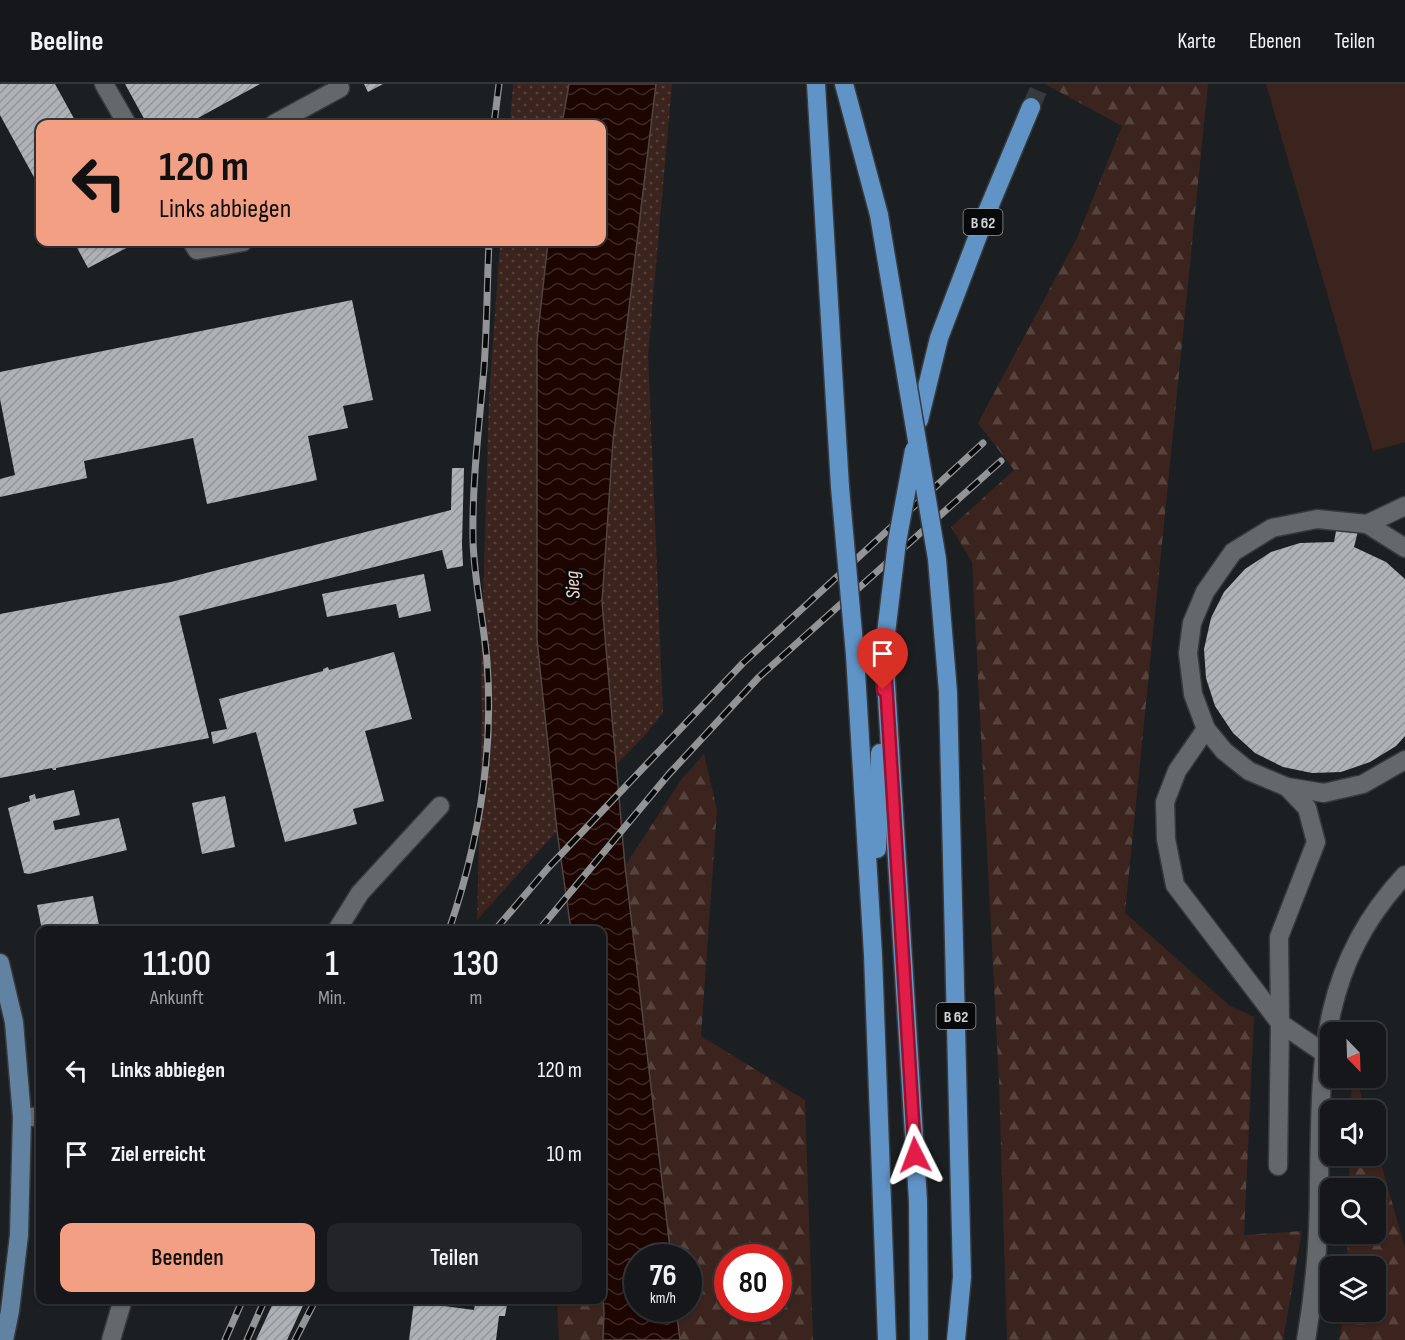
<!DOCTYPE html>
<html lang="de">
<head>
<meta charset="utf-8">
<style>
	:root { --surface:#15171a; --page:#222427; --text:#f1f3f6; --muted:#9d9fa2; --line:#343639; --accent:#f39f84 }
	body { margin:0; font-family:"Sofia Sans Condensed",sans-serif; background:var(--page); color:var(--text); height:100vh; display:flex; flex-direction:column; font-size:22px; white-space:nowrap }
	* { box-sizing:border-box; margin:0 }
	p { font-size:20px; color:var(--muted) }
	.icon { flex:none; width:33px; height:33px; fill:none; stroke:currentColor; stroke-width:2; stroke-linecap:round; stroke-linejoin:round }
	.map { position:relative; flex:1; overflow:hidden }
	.details { position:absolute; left:36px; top:842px; width:570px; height:378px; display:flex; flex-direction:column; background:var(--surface); border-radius:12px; box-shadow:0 2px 4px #0004,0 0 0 2px var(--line) }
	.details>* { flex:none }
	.guide { position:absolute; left:36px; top:36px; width:570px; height:126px; border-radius:12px; box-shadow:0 2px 4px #0004,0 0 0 2px var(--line); background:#f39f84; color:#111; overflow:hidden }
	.needle { width:39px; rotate:157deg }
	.tools { position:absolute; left:1320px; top:938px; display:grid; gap:12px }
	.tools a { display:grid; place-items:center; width:66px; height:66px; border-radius:12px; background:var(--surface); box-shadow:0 2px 4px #0004,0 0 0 2px var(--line); font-size:30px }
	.speed { position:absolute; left:624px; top:1160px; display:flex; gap:12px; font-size:30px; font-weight:700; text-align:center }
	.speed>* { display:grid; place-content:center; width:78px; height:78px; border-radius:50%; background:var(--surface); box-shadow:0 2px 4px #0004,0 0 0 2px var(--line); line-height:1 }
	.speed small { font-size:15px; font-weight:400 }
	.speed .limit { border:9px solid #d22; background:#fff; color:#111 }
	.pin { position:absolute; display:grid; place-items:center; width:51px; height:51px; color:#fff; margin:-62px -26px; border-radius:50% 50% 50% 0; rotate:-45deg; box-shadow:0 0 6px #0007 }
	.pin .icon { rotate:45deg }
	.me { position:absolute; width:66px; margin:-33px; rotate:357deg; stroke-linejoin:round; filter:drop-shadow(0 0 4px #0008) }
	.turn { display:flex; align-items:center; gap:21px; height:126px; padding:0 24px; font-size:27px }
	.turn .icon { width:78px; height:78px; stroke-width:2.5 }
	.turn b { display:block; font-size:42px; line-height:51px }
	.eta { display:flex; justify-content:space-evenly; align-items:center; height:102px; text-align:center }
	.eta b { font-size:36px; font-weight:600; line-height:42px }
	.primary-button { display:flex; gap:12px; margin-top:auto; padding:12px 24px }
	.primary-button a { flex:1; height:69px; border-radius:12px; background:var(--accent); color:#111; font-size:24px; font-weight:600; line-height:69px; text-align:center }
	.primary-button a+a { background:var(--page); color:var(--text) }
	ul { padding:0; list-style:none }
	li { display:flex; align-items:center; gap:18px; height:84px; padding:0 24px }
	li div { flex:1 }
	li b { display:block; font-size:22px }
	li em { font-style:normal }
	header { display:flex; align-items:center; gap:36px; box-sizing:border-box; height:84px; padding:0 30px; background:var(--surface); border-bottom:2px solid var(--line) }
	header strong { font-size:28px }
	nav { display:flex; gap:33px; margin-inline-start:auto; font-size:21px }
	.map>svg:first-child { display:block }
	.green { fill:url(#green-dots) }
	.forest { fill:url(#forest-firs); fill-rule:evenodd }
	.pitch { fill:#3b241d }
	.water { fill:url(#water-waves); stroke:#534441; stroke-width:1.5 }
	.building { fill:url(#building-hatch) }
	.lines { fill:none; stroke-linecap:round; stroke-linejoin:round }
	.highway-tunnel { stroke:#373a3d; stroke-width:18; stroke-dasharray:18 9; stroke-linecap:butt }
	.minor-casing { stroke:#37393b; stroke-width:21 }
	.major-casing { stroke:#37393b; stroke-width:21 }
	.highway-casing { stroke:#37393b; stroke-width:21 }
	.minor { stroke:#64686b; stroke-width:18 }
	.major { stroke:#6282a2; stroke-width:18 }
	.highway { stroke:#6093c6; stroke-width:18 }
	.rail-casing { stroke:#929496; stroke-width:7 }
	.rail { stroke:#08090a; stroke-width:4.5; stroke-dasharray:14; stroke-linecap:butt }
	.highway-bridge-casing { stroke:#37393b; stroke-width:21; stroke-linecap:butt }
	.highway-bridge { stroke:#6093c6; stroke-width:18 }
	.route-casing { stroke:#92132f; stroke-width:15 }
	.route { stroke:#e11d48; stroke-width:10 }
	.labels { text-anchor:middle; stroke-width:6; stroke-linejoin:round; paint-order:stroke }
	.shield { fill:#08090a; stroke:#959698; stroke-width:1.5 }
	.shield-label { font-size:16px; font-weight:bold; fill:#d1d3d5 }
	.water-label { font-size:20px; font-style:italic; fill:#f9d4c8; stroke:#08090a }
</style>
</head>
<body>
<header>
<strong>Beeline</strong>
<nav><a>Karte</a><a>Ebenen</a><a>Teilen</a></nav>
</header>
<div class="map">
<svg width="1405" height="1256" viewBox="0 0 1405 1256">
	<defs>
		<pattern id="green-dots" width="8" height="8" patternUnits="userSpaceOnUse" patternTransform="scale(1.5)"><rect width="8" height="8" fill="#3b241d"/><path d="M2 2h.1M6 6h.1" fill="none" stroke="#56433d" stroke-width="1.8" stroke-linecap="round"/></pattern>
		<pattern id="forest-firs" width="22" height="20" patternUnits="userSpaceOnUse" patternTransform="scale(1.5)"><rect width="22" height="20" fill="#3b241d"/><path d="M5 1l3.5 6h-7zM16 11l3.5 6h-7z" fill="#56433d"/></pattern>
		<pattern id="water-waves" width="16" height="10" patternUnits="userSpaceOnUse" patternTransform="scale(1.5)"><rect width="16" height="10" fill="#1d0601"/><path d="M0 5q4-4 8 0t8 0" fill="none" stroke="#3d2925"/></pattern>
		<pattern id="building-hatch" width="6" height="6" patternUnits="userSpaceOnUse" patternTransform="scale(1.5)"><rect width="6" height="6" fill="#aeb2b6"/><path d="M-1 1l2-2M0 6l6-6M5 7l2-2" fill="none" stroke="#929598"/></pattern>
	</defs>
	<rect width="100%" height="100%" fill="#1c1f22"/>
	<g class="green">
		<path d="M513,0H569L562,40H510Z"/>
		<path d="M656,0H672L648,271L663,629L646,650L616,681L602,518L613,357Z"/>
		<path d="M500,158H548L537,257V556L557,747L477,836L482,628L481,587L489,316Z"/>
	</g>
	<g class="forest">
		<path d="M1045,0H1208L1125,829L1230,922L1254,933L1244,1151L1302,1147L1283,1256H1007L999,997L972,478L951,443L1014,386L978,339L1077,154L1122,42Z"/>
		<path d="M704,670L717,726L701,952L805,1016L813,1256H680L676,1224H688V1173H671L625,782L681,696ZM728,1173H778V1224H728Z"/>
		<path d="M1352,993H1356L1365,1026H1351Z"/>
		<path d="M1376,1062L1405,1164V1256H1339L1345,1227H1376V1182H1347L1348,1149H1376V1104H1349L1350,1071H1376Z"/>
		<path d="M602,1198L604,1229L603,1256H559L557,1215H602Z"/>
	</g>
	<path class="pitch" d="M1266,0H1405V358L1373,367Z"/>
	<path class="water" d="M569,0H656L613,357L602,518L625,782L671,1173H638V1224H676L680,1256H603L604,1229L602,1198V846H571L557,747L537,556V257L548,158H602V40H562Z"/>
	<g class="building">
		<path d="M0,0H55L77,40H40V92L35,95L0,31Z"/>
		<path d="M125,0H260L187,40H147Z"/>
		<path d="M364,0H383L368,8Z"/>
		<path d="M320,35L323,40H310Z"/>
		<path d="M74,158H138L88,184Z"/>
		<path d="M352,216L373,316L343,322L348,344L308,352L317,396L207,420L193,354L84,377L87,394L0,413V395L15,391L0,315V288Z"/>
		<path d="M452,384H464L462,460L463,482L447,485L442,466L179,532L209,654L56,684V686H53L52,684L0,694V530L171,498L451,426Z"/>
		<path d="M1337,442L1358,447L1354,463L1386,478L1405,495V652L1396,662L1370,678L1341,688L1312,689L1283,683L1255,669L1233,649L1215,622L1206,594L1204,565L1211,534L1224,508L1245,485L1271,468L1300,459L1334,458Z"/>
		<path d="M424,490L431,527L399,534L396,520L327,533L322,510Z"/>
		<path d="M394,568L412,635L365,647L384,717L353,725L357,740L285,758L256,648L213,660L211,648L227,645L219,615L323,587V585L328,583L329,586Z"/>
		<path d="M74,706L80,731L53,737L55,746L119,734L127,766L29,790L24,789L8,724L30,717L29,712L35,710L36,715Z"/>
		<path d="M225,712L235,763L202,770L192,719Z"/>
		<path d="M93,812L100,846H42L37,821Z"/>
		<path d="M275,1215H306L287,1256H256Z"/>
		<path d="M476,1215H508L505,1232H499L496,1256H409L414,1218L474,1226Z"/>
	</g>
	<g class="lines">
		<path class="highway-tunnel" d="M1031,23L1041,0"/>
		<g class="minor-casing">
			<g id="minor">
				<path d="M104,0L127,40"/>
				<path d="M274,40L340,4L337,0"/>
				<path d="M192,158L197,166L243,158"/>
				<path d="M1367,440L1405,422"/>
				<path d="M1405,464L1367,440L1317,435L1272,444L1233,468L1205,508L1192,539L1188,569L1193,610L1206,645L1224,667L1249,687L1287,703L1324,709L1363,700L1405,676"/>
				<path d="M1206,645L1177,687L1165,718L1166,755L1175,801L1280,939L1324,969"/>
				<path d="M337,846L360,809L440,722"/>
				<path d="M22,1033H40"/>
				<path d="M1278,1082L1280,939L1279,853L1316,758L1307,724L1287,703"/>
				<path d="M111,1256L123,1215"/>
				<path d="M1306,1256C1315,1205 1319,1154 1319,1102C1321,982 1317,885 1405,791"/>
			</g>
		</g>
		<g class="major-casing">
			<path id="major" d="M0,879L14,938L22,1033L19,1151L10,1227L4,1256"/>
		</g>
		<g class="highway-casing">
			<g id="highway">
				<path d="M816,0L840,403"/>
				<path d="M844,0L879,131"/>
				<path d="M919,336L939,254L987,128L1031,23"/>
				<path d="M884,566L918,1117L919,1256"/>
				<path d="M855,571L873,871L887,1256"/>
				<path d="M948,608L962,1193L956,1256"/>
				<path d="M877,765L880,669"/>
			</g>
		</g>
		<use href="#minor" class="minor"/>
		<use href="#major" class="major"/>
		<use href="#highway" class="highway"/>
		<g class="rail-casing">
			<g id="rail">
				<path d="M494,40L499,0"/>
				<path d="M449,846C478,761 494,668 487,578C484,538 474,497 473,456C472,399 479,342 484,284C487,242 487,200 489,158"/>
				<path d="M495,846L548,784L743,579L983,359"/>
				<path d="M539,846L669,690L759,593L1001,377"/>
				<path d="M225,1256L243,1215"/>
				<path d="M247,1256L265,1215"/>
				<path d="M295,1256L316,1215"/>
			</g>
		</g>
		<use href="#rail" class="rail"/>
		<g class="highway-bridge-casing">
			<g id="highway-bridge">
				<path d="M879,131L937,475L948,608"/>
				<path d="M840,403L855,571"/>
				<path d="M884,566L897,458L914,366"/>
			</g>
		</g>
		<use href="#highway-bridge" class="highway-bridge"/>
	</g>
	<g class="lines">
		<g class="route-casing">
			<path id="route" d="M883,606L884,566L915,1071"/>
		</g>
		<use href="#route" class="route"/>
	</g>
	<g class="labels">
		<g class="shield">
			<rect x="963.5" y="125" width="39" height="26" rx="4.5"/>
			<rect x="936.5" y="919" width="39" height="26" rx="4.5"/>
		</g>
		<g class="shield-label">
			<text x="983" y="144">B 62</text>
			<text x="956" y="938">B 62</text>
		</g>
		<g class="water-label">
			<text transform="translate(572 501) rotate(-93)" y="7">Sieg</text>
		</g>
	</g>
</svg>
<div class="tools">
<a><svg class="needle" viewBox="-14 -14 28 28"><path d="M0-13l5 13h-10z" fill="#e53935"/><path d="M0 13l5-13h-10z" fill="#9d9fa2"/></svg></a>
<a><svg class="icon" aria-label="sound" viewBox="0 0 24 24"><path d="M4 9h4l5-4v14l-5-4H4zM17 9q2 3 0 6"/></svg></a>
<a><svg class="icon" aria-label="search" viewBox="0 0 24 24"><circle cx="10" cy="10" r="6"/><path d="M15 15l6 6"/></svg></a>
<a><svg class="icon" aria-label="layers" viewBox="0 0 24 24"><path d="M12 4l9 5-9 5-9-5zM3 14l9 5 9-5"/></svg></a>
</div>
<div class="speed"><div>76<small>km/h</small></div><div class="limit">80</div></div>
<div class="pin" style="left:883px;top:606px;background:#d93025"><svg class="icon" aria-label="arrive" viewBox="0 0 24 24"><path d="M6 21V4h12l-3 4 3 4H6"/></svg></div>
<svg class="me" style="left:915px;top:1071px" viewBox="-20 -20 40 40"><path d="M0-17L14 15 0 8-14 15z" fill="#e11d48" stroke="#fff" stroke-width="4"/></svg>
<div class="guide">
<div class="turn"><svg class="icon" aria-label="left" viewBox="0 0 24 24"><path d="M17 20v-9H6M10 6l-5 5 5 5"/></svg><div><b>120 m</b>Links abbiegen</div></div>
</div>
<section class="details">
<div class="eta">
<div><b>11:00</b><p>Ankunft</p></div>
<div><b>1</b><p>Min.</p></div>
<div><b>130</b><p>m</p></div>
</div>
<ul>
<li><svg class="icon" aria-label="left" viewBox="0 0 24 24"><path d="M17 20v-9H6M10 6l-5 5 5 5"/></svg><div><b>Links abbiegen</b></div><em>120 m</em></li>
<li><svg class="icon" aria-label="arrive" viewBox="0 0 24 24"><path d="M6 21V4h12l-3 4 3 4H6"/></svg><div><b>Ziel erreicht</b></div><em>10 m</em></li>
</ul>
<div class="primary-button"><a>Beenden</a><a>Teilen</a></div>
</section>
</div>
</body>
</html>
